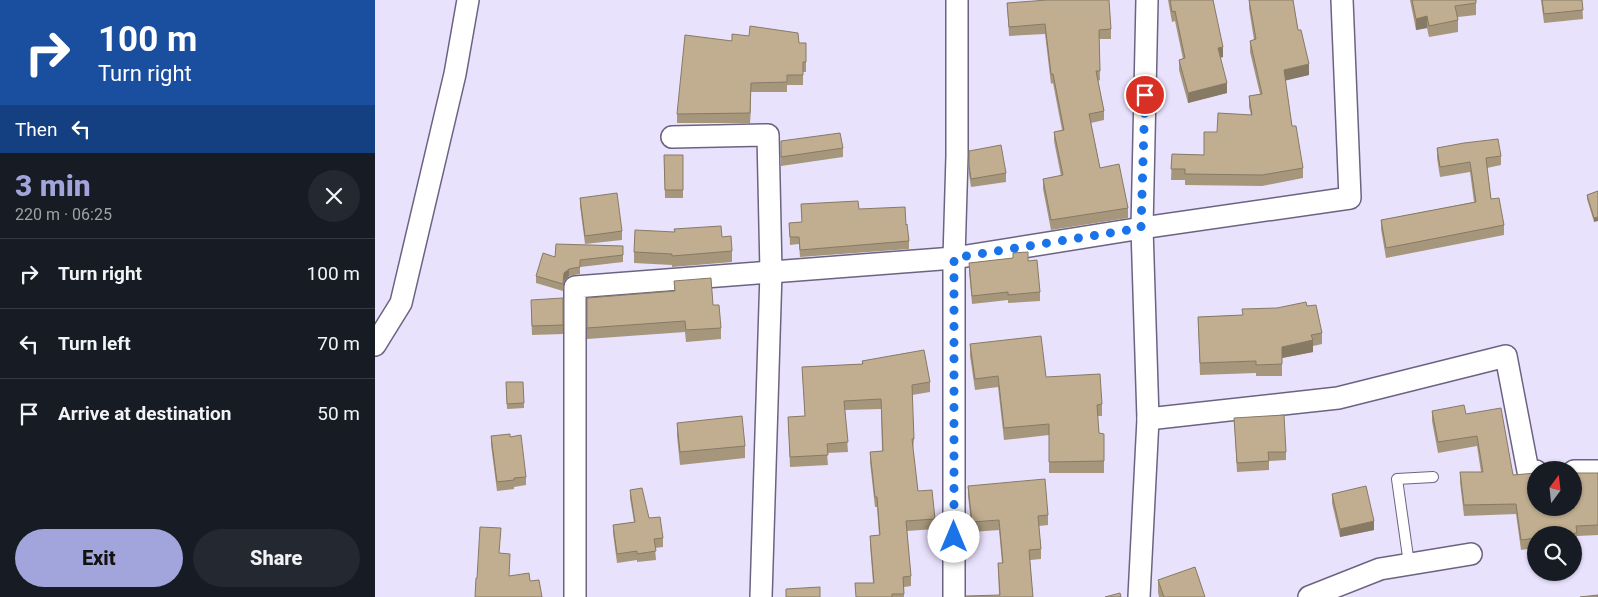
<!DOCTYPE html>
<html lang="en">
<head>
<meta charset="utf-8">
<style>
	:root { --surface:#171b24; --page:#242831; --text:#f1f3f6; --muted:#9ea1a6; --line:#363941; --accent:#a2a5db }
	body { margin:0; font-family:Roboto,sans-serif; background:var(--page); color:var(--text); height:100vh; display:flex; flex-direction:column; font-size:19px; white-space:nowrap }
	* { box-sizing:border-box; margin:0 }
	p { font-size:16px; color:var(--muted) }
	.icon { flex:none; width:28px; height:28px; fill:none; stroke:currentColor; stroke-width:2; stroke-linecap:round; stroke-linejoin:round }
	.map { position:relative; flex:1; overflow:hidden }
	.drawer { display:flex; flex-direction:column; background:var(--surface); width:375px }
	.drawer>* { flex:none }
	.guide { background:#1a4fa0; color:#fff; overflow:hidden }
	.needle { width:32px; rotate:15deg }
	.controls { position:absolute; left:1152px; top:461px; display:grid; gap:10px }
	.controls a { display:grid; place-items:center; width:55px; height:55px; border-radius:50%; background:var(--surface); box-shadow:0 1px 4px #0004; font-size:25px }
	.pin { position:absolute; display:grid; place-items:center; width:42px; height:42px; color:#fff; margin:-21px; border:2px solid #fff; border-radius:50%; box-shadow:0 1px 5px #0007 }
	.me { position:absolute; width:55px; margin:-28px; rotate:0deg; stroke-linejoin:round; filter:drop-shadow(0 0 4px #0008) }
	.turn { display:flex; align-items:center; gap:18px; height:105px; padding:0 15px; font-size:22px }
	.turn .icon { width:65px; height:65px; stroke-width:2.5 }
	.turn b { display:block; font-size:35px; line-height:42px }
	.then { display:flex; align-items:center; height:48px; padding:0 15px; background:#0003; gap:10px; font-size:19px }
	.round { display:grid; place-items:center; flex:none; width:52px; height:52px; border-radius:26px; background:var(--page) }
	.headline { display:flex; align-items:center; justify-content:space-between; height:85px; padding:0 15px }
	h1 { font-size:30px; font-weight:800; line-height:38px; color:var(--accent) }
	.button { display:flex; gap:10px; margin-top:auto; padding:10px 15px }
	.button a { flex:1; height:58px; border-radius:30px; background:var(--accent); color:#111; font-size:20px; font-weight:800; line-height:58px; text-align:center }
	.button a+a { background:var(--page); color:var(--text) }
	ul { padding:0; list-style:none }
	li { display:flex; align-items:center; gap:15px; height:70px; padding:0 15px; border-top:1px solid var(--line) }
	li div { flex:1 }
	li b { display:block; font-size:19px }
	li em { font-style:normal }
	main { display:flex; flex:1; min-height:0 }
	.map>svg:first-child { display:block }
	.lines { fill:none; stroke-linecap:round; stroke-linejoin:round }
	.service-casing { stroke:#6c6381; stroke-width:12 }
	.minor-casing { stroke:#6c6381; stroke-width:24 }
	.service { stroke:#fff; stroke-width:10 }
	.minor { stroke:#fff; stroke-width:21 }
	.wall { fill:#a6967c }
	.shaded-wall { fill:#877a65 }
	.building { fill:#c1ae90; stroke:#877a65 }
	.route { stroke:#1a73e8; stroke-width:9; stroke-dasharray:0 16.2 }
</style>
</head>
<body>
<main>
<section class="drawer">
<div class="guide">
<div class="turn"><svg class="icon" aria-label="right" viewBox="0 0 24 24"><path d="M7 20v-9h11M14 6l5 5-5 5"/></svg><div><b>100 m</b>Turn right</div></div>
<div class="then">Then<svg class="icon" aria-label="left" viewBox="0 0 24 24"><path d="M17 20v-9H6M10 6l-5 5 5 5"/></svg></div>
</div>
<div class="headline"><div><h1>3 min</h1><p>220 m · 06:25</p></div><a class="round"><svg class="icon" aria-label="close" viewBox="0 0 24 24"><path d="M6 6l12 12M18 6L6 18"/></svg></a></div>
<ul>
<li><svg class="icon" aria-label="right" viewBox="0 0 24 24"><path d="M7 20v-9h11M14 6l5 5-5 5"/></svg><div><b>Turn right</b></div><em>100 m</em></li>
<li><svg class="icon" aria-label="left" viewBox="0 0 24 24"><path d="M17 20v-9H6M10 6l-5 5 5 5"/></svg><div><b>Turn left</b></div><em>70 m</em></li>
<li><svg class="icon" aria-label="arrive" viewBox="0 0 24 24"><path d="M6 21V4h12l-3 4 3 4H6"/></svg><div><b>Arrive at destination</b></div><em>50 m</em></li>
</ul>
<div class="button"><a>Exit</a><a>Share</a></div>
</section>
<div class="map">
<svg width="1223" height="597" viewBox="0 0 1223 597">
	<rect width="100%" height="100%" fill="#e9e2fd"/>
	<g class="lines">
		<g class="service-casing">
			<path id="service" d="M1034,564L1022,479L1058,477"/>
		</g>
		<g class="minor-casing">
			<g id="minor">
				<path d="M297,137L393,135L396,272L386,597"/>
				<path d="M0,345L26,303L80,74L93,0"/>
				<path d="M773,419L963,398L1131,356L1153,471H1161"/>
				<path d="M1199,471H1223"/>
				<path d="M200,597V287L579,258L767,228L975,198L967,0"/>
				<path d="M579,597V258L582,156V0"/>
				<path d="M764,597L773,419L767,228L772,0"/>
				<path d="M934,597L1005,569L1096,554"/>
			</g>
		</g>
		<use href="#service" class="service"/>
		<use href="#minor" class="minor"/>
	</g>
	<g class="wall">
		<path d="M793,0H838L848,57L845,58L852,93L813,103L804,70V60L808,59L800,21L797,22Z"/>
		<path d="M874,0H918L923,30L934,75L910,80L917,126L928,168V178L887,186L810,185V180H796L797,154L829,155L842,132L876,115L874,107V96L885,94L875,52V41L879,40L874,8Z"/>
		<path d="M1035,0H1101V15L1083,17V32L1054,37L1052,28L1041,30Z"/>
		<path d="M1166,0H1207L1208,19L1169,23Z"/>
		<path d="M632,3L736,29V39H724L725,80L723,81L729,111V120L716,123L725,168L753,208V218L676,230L668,189V179L686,176L679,141V132L687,130L678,83L676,84L670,34L634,36Z"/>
		<path d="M424,43H431V72H428V85H412V92H376L375,123H302V114Z"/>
		<path d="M406,141L468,148V157L406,166Z"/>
		<path d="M1062,148L1126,156V165L1112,168L1116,199L1129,225V235L1011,258L1006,229V220L1099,202L1095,172L1065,177L1062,158Z"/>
		<path d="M594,151L631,173V182L596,187L594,174Z"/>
		<path d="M289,155H308V198H290Z"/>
		<path d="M1223,191L1219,222L1212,199V195Z"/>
		<path d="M205,198L247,231V240L210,244L205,206Z"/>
		<path d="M426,204L484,209L531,225L534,241V249L425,257L424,244L415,245L414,223L427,222Z"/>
		<path d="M347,237L357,251V262L297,267V265L259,263V252Z"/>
		<path d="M248,246V262L205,267V274L194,276L189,281L188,291L161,283V276L180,257Z"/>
		<path d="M638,253L653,261L665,292V301L633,303V300L597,304L594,271V263L638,258Z"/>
		<path d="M299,281L338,305L346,328V339L311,342L310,332L212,339V298L299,291Z"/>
		<path d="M188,298V334L157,335L156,308Z"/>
		<path d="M867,315L947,333V344L938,346V352L907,358V376H881V373L825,375L823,317Z"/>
		<path d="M595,344L671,377L727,404V416H722L724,433L729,434V473H674V435L629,440L623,387L600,390L595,356Z"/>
		<path d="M487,361L555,382V392L537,395L539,439L538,449L543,491L560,519V529L532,531L536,576V586L529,587V597H481L498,583L495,545V536L504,535L502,507H500L495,462V452L507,451L506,409L470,410L473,452L452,453L453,465L415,467L413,417H430L427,367L487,364Z"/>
		<path d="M131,382L149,403V408L132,409Z"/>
		<path d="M1057,411L1091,414L1138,475L1223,473V535L1202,536V543L1199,544V535H1161V548L1146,550L1141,514L1089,516L1085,482V472H1106L1102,446L1063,453L1057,421Z"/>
		<path d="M859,418L911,452V460L894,461V470L862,472Z"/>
		<path d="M302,423L370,446V458L305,465L302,436Z"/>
		<path d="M116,436L135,437L151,477V485L139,487V489L122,491L116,445Z"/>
		<path d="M593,486L673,515V525L664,526L666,549V559L655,560L658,597L624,595L623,563H627L624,530L597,532L593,496Z"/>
		<path d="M255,490L274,518L288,538V547L280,548L281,560L262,562V560L242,563L238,533V525L259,522L255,498Z"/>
		<path d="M957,494L999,530L965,537L957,503Z"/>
		<path d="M783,580L830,597H784L783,592Z"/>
	</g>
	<g class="shaded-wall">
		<path d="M1052,16V28L1041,30V19Z"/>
		<path d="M848,47V57L843,58V48Z"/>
		<path d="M934,64V75L909,81V70Z"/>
		<path d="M376,83V92L375,123V113Z"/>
		<path d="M852,83V93L813,103V93Z"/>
		<path d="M1223,217V221L1219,222V218Z"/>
		<path d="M194,269V276L189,281L188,291V284L189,273Z"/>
		<path d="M938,340V352L907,358V347Z"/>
		<path d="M999,521V530L965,537V529Z"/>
	</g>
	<g class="building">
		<path d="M672,0H734L736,29L724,30L725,71H721L729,111L714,114L725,168L744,164L753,208L676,220L668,179L688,175L679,132L689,130L678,74H676L670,24L634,27L632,3Z"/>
		<path d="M795,0H838L848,47L843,48L852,83L813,93L804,60L810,58L800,11L797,12Z"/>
		<path d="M874,0H918L923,30H926L934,64L909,70L917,126H921L928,168L887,175L810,174V169H796L797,154L829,155V132H842L843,113L877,115L874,96L887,94L875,41L881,39Z"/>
		<path d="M1037,0H1101V3L1080,6L1083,20L1054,26L1052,16L1041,19Z"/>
		<path d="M1167,0H1207L1208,10L1169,14Z"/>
		<path d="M375,26L423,33L424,43H431V62H428V75H412V82L376,83L375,113L302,114L310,35L357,41V34L374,36Z"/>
		<path d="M465,133L468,148L406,157V141Z"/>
		<path d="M1123,139L1126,156L1111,158L1116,199L1124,198L1129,225L1011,248L1006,220L1101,202L1095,162L1065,167L1062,148L1089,143Z"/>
		<path d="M626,145L631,173L596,179L594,165V151Z"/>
		<path d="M289,155H308V190H290Z"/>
		<path d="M1223,191V217L1219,218L1212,195Z"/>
		<path d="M242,193L247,231L210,236L205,198Z"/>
		<path d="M483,201L484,209L530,207L531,225L532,224L534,241L425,250L424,237H415L414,223L427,222L426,204Z"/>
		<path d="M346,226L347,237L356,236L357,251L297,256V254L259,252L260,230L300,232L299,229Z"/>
		<path d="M181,244L248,246V255L205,260V267L194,269L189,273L188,284L161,276L168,253L180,257Z"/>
		<path d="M653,252V261L662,260L665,292L633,295V292L597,296L594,263L638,258V253Z"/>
		<path d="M336,278L338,305H344L346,328L311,330L310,321L212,328V298L300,291L299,281Z"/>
		<path d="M188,298V325L157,326L156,300Z"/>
		<path d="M931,302L932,306L941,305L947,333L936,335L938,340L907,347V364L881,365V361L825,363L823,317L868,315L867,309L902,308Z"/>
		<path d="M666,336L671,377L725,374L727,404L722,405L724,433L729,434V461L674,462V424L629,428L623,376L600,379L595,344Z"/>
		<path d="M549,350L555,382L537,385L539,439H537L543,491L557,490L560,519L531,521L536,576L528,577L529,594H517V597H481L480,583H499L495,536L505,535L502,497H500L495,452L508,451L506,399L469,401L473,442L452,444L453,455L415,457L413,417L430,416L427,367L488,364L487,361Z"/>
		<path d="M131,382H148L149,403L132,404Z"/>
		<path d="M1089,405L1091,414L1126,408L1138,475L1161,473V508H1199V473H1223V525L1201,526L1202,533L1184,535H1161V538L1146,540L1141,504L1089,505L1085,472H1108L1102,436L1063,442L1057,411Z"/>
		<path d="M909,415L911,452H893L894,461L862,463L859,418Z"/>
		<path d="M367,416L370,446L305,452L302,423Z"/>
		<path d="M135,434V437L146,435L151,477L139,478V480L122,482L116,436Z"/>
		<path d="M670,479L673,515L663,516L666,549L654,550L658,597H591V596L625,595L623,563H628L624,520L597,522L593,486Z"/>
		<path d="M991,486L999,521L965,529L957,494Z"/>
		<path d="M267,488L274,518L285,517L288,538L279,539L281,551L262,554V551L242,554L238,525L260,522L255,490Z"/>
		<path d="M105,527L126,528L124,553L135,554L134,576L154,573L155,581L164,580L167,597H100L101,578H102Z"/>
		<path d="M820,567L830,597H789L783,580Z"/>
		<path d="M445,587V597H411V589Z"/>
		<path d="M745,593L746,597H730Z"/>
		<path d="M1223,595V597H1205Z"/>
	</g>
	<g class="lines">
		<path class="route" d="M579,537V258L766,228L770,95"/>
	</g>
</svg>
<div class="controls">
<a><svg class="needle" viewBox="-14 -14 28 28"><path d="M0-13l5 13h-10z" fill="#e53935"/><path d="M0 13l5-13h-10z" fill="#9ea1a6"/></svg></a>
<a><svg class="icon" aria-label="search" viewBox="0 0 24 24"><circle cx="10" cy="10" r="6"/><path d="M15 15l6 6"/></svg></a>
</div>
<div class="pin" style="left:770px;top:95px;background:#d93025"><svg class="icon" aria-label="arrive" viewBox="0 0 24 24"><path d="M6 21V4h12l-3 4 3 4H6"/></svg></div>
<svg class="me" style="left:579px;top:537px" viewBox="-20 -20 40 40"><circle r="19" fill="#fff"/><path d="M0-13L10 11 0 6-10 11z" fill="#1a73e8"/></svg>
</div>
</main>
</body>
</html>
